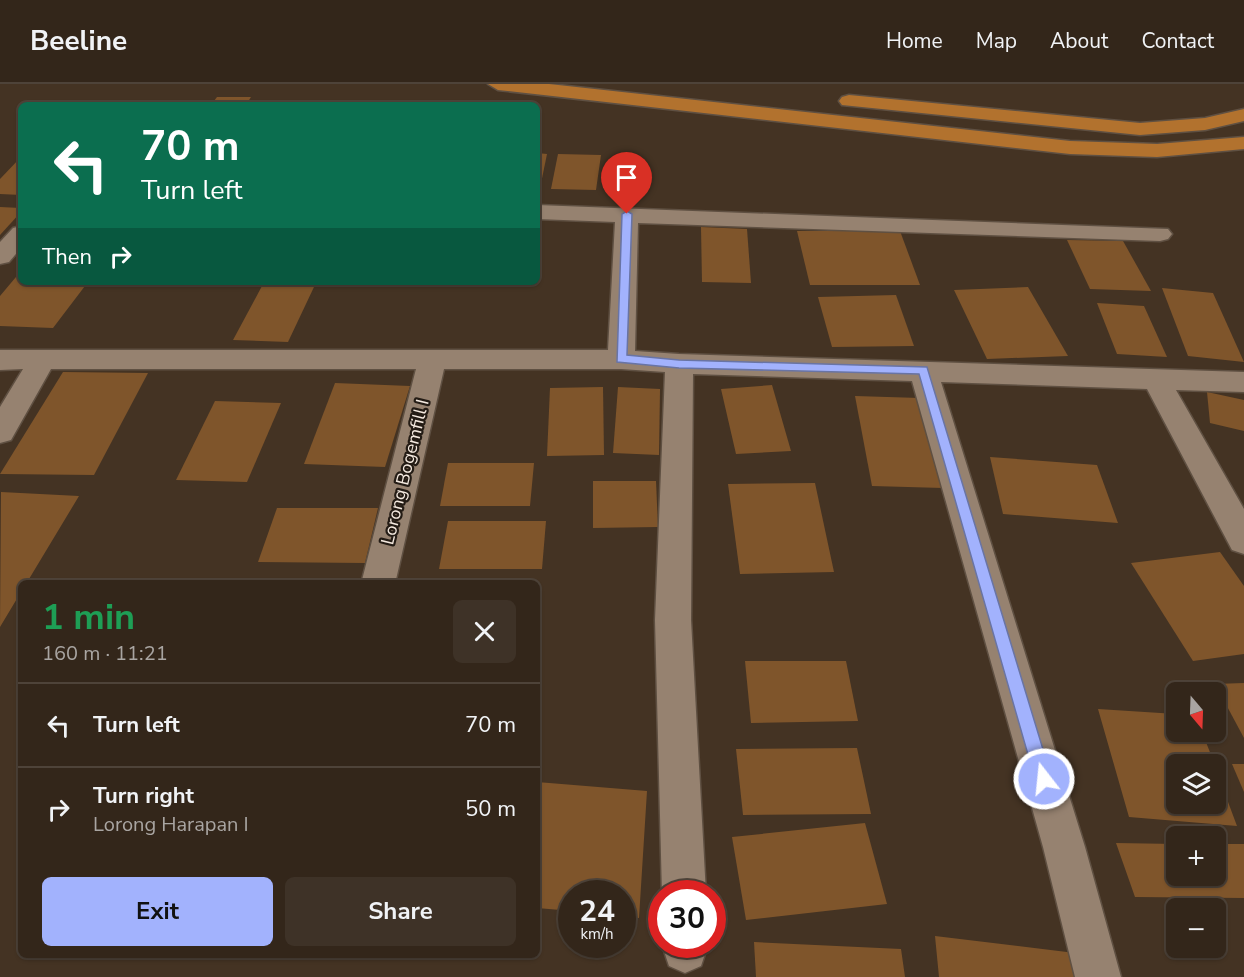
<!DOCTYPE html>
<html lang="en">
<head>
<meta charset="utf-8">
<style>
	:root { --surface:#33261a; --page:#3e3227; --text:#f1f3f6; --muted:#a9a5a2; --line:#4e4339; --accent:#a2b2fd }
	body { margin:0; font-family:"Nunito Sans",sans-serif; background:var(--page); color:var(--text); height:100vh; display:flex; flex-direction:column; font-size:22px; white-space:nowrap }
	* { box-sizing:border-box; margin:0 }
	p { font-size:20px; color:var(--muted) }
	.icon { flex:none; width:33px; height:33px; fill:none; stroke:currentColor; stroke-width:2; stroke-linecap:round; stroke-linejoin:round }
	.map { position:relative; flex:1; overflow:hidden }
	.sheet { position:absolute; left:18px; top:496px; width:522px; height:378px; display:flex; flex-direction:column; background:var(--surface); border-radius:9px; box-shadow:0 2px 4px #0004,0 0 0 2px var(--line) }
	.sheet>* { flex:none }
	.hud { position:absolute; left:18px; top:18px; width:522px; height:183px; border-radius:9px; box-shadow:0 2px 4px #0004,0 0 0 2px var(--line); background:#0b6e4f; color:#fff; overflow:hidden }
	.needle { width:39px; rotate:161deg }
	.tools { position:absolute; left:1166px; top:598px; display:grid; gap:12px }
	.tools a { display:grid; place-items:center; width:60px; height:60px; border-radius:9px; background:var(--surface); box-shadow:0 2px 4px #0004,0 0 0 2px var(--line); font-size:30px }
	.speed { position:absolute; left:558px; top:796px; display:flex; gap:12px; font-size:30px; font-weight:700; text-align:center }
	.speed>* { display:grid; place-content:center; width:78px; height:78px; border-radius:50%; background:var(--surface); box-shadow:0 2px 4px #0004,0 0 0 2px var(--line); line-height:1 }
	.speed small { font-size:15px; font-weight:400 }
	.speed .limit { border:9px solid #d22; background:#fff; color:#111 }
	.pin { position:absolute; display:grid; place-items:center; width:51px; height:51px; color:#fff; margin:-62px -26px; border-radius:50% 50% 50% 0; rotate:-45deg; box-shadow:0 0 6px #0007 }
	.pin .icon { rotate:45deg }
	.me { position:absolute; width:66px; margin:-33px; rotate:344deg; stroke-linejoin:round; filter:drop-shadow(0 0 4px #0008) }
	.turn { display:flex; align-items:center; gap:21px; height:126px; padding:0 24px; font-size:27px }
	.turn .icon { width:78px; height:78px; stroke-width:2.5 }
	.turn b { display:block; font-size:42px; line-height:51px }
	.then { display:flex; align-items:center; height:57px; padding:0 24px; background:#0003; gap:12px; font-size:22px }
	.round { display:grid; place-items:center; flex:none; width:63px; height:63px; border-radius:9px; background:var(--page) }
	.overview { display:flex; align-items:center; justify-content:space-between; height:102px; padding:0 24px }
	h1 { font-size:36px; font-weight:700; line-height:45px; color:#1e9e55 }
	.button { display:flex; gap:12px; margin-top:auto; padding:12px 24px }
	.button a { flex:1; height:69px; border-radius:9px; background:var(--accent); color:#111; font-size:24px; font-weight:700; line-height:69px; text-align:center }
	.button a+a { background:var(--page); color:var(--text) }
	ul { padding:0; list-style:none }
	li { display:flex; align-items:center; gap:18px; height:84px; padding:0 24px; border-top:2px solid var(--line) }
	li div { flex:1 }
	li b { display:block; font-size:22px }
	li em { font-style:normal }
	header { display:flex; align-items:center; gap:36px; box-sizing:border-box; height:84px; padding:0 30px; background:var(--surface); border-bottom:2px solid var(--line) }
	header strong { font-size:28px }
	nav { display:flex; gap:33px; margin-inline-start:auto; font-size:21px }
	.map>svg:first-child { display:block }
	.building { fill:#7f552b }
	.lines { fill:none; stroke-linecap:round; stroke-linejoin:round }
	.minor-casing { stroke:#5f5042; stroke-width:3 }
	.highway-casing { stroke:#5f5042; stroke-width:3 }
	.minor { fill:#968270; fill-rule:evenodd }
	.highway { fill:#b2722e; fill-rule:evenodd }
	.route { fill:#a2b2fd; stroke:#6974a4; stroke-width:1.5 }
	.labels { text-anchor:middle; stroke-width:4.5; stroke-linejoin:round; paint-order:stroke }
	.street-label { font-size:18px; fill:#f5eae0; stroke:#241c15 }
</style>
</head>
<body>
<header>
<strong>Beeline</strong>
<nav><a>Home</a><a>Map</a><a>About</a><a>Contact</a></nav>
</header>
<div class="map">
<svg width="1244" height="893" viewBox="0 0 1244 893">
	<rect width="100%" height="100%" fill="#443323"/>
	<g class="building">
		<path d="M217,13H251L246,21H211Z"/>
		<path d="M537,69L547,70L538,114H537Z"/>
		<path d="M558,70L601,71L596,106L551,105Z"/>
		<path d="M21,73V111L0,110V95Z"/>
		<path d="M0,123L21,124V128L0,151Z"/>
		<path d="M701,143L747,145L751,199L702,198Z"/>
		<path d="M797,147H900L920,201H810Z"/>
		<path d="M1067,156L1123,157L1151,207L1090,205Z"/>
		<path d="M21,187V198H88L53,244L0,242V212Z"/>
		<path d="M262,202L314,203L288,258L233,256Z"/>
		<path d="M1028,203L1068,272L987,275L954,206Z"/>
		<path d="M1162,204L1213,209L1244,278L1188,272Z"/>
		<path d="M896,211L914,262L832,263L818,213Z"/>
		<path d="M1097,219L1144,222L1167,273L1117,270Z"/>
		<path d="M63,288L148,289L94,391L0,390Z"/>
		<path d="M335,299L410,302L385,383L304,380Z"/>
		<path d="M772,301L791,367L736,370L721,305Z"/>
		<path d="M603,303L604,371L547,372L550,304Z"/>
		<path d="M618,303L660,305L659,371L613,369Z"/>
		<path d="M1207,308L1244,316V347L1210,339Z"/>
		<path d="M855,312L920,314L943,404L872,402Z"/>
		<path d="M215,317L281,319L247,398L176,396Z"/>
		<path d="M990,373L1097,381L1118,439L1003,430Z"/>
		<path d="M448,379H534L530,422H440Z"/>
		<path d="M593,397H656L658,443L593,444Z"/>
		<path d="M815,399L834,488L740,490L728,400Z"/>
		<path d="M1,408L79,412L26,500H21V508L0,543Z"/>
		<path d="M277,424H378L365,479L258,478Z"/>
		<path d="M448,437H546L542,485H439Z"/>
		<path d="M1220,468L1244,502V570L1193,577L1131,479Z"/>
		<path d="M745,577H846L858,637L751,639Z"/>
		<path d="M1244,599V654L1215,600Z"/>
		<path d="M1098,625L1176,630V648H1202L1215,681H1176V720H1215V683L1237,742L1129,733Z"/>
		<path d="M857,664L871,730L743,731L736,665Z"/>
		<path d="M1232,680H1244V708Z"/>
		<path d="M537,698L647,707L639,834L622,832V810H572V827L537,824Z"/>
		<path d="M865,739L887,820L746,836L732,753Z"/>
		<path d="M1116,759L1176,760V792H1215V760H1244V814L1135,813Z"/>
		<path d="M935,852L1075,869L1080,893H939Z"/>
		<path d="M754,858L901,865L905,893H756Z"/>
	</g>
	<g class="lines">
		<g class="minor-casing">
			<g id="minor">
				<path d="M537,121L1168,145L1172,150L1168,155L1160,157L638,139L635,267L679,270L1244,288V308L1176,306L1244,425V470L1232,466L1147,305L941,298L1085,763L1121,893H1075L1043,763L912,297L693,290L691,536L706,810H662L655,536L665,288L621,285H444L395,500H361L416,285H51L11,356L0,359V323L23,285L0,286V266H608L615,138L537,135Z"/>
				<path d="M21,142V164L9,178L0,180V158L13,144Z"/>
				<path d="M662,861H708L701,882L685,889L669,882Z"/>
			</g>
		</g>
		<g class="highway-casing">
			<g id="highway">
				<path d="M488,0H549L1070,57L1157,60L1244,53V65L1157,73L1070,70L498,6Z"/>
				<path d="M849,11L1140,39L1205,34L1244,25V37L1205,46L1140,51L842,21L839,17L842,13Z"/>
			</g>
		</g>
		<use href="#minor" class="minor"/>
		<use href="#highway" class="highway"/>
	</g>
	<path class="route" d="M627,127L632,130L627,271L679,276L927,283L1052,695L1050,701L1044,703L1038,701L1035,695L919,290L679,284L617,278L622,130Z"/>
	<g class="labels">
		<g class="street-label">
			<text transform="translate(405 388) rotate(-76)" y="6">Lorong Bogemfill I</text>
		</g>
	</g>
</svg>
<div class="tools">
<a><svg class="needle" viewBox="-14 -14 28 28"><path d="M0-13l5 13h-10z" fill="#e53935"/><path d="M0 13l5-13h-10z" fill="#a9a5a2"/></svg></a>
<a><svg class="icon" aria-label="layers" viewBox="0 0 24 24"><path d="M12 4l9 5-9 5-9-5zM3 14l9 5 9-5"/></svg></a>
<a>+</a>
<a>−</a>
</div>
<div class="speed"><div>24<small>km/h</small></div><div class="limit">30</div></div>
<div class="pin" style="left:627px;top:130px;background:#d93025"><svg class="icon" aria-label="arrive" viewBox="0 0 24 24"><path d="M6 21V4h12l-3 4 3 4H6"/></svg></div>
<svg class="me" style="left:1044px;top:695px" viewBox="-20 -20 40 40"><circle r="17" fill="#a2b2fd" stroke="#fff" stroke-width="3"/><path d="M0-11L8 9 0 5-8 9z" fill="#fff"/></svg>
<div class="hud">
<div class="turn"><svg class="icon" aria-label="left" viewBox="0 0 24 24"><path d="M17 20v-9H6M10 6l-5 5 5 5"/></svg><div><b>70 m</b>Turn left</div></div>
<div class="then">Then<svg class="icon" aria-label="right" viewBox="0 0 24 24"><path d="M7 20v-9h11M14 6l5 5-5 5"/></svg></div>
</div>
<section class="sheet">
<div class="overview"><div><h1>1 min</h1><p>160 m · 11:21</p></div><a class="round"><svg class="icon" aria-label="close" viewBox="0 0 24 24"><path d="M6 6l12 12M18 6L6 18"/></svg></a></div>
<ul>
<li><svg class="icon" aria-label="left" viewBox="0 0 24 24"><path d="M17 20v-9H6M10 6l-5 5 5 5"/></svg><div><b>Turn left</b></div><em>70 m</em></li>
<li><svg class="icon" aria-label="right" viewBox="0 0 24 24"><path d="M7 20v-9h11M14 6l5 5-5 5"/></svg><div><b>Turn right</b><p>Lorong Harapan I</p></div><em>50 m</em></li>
</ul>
<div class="button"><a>Exit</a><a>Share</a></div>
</section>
</div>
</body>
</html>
